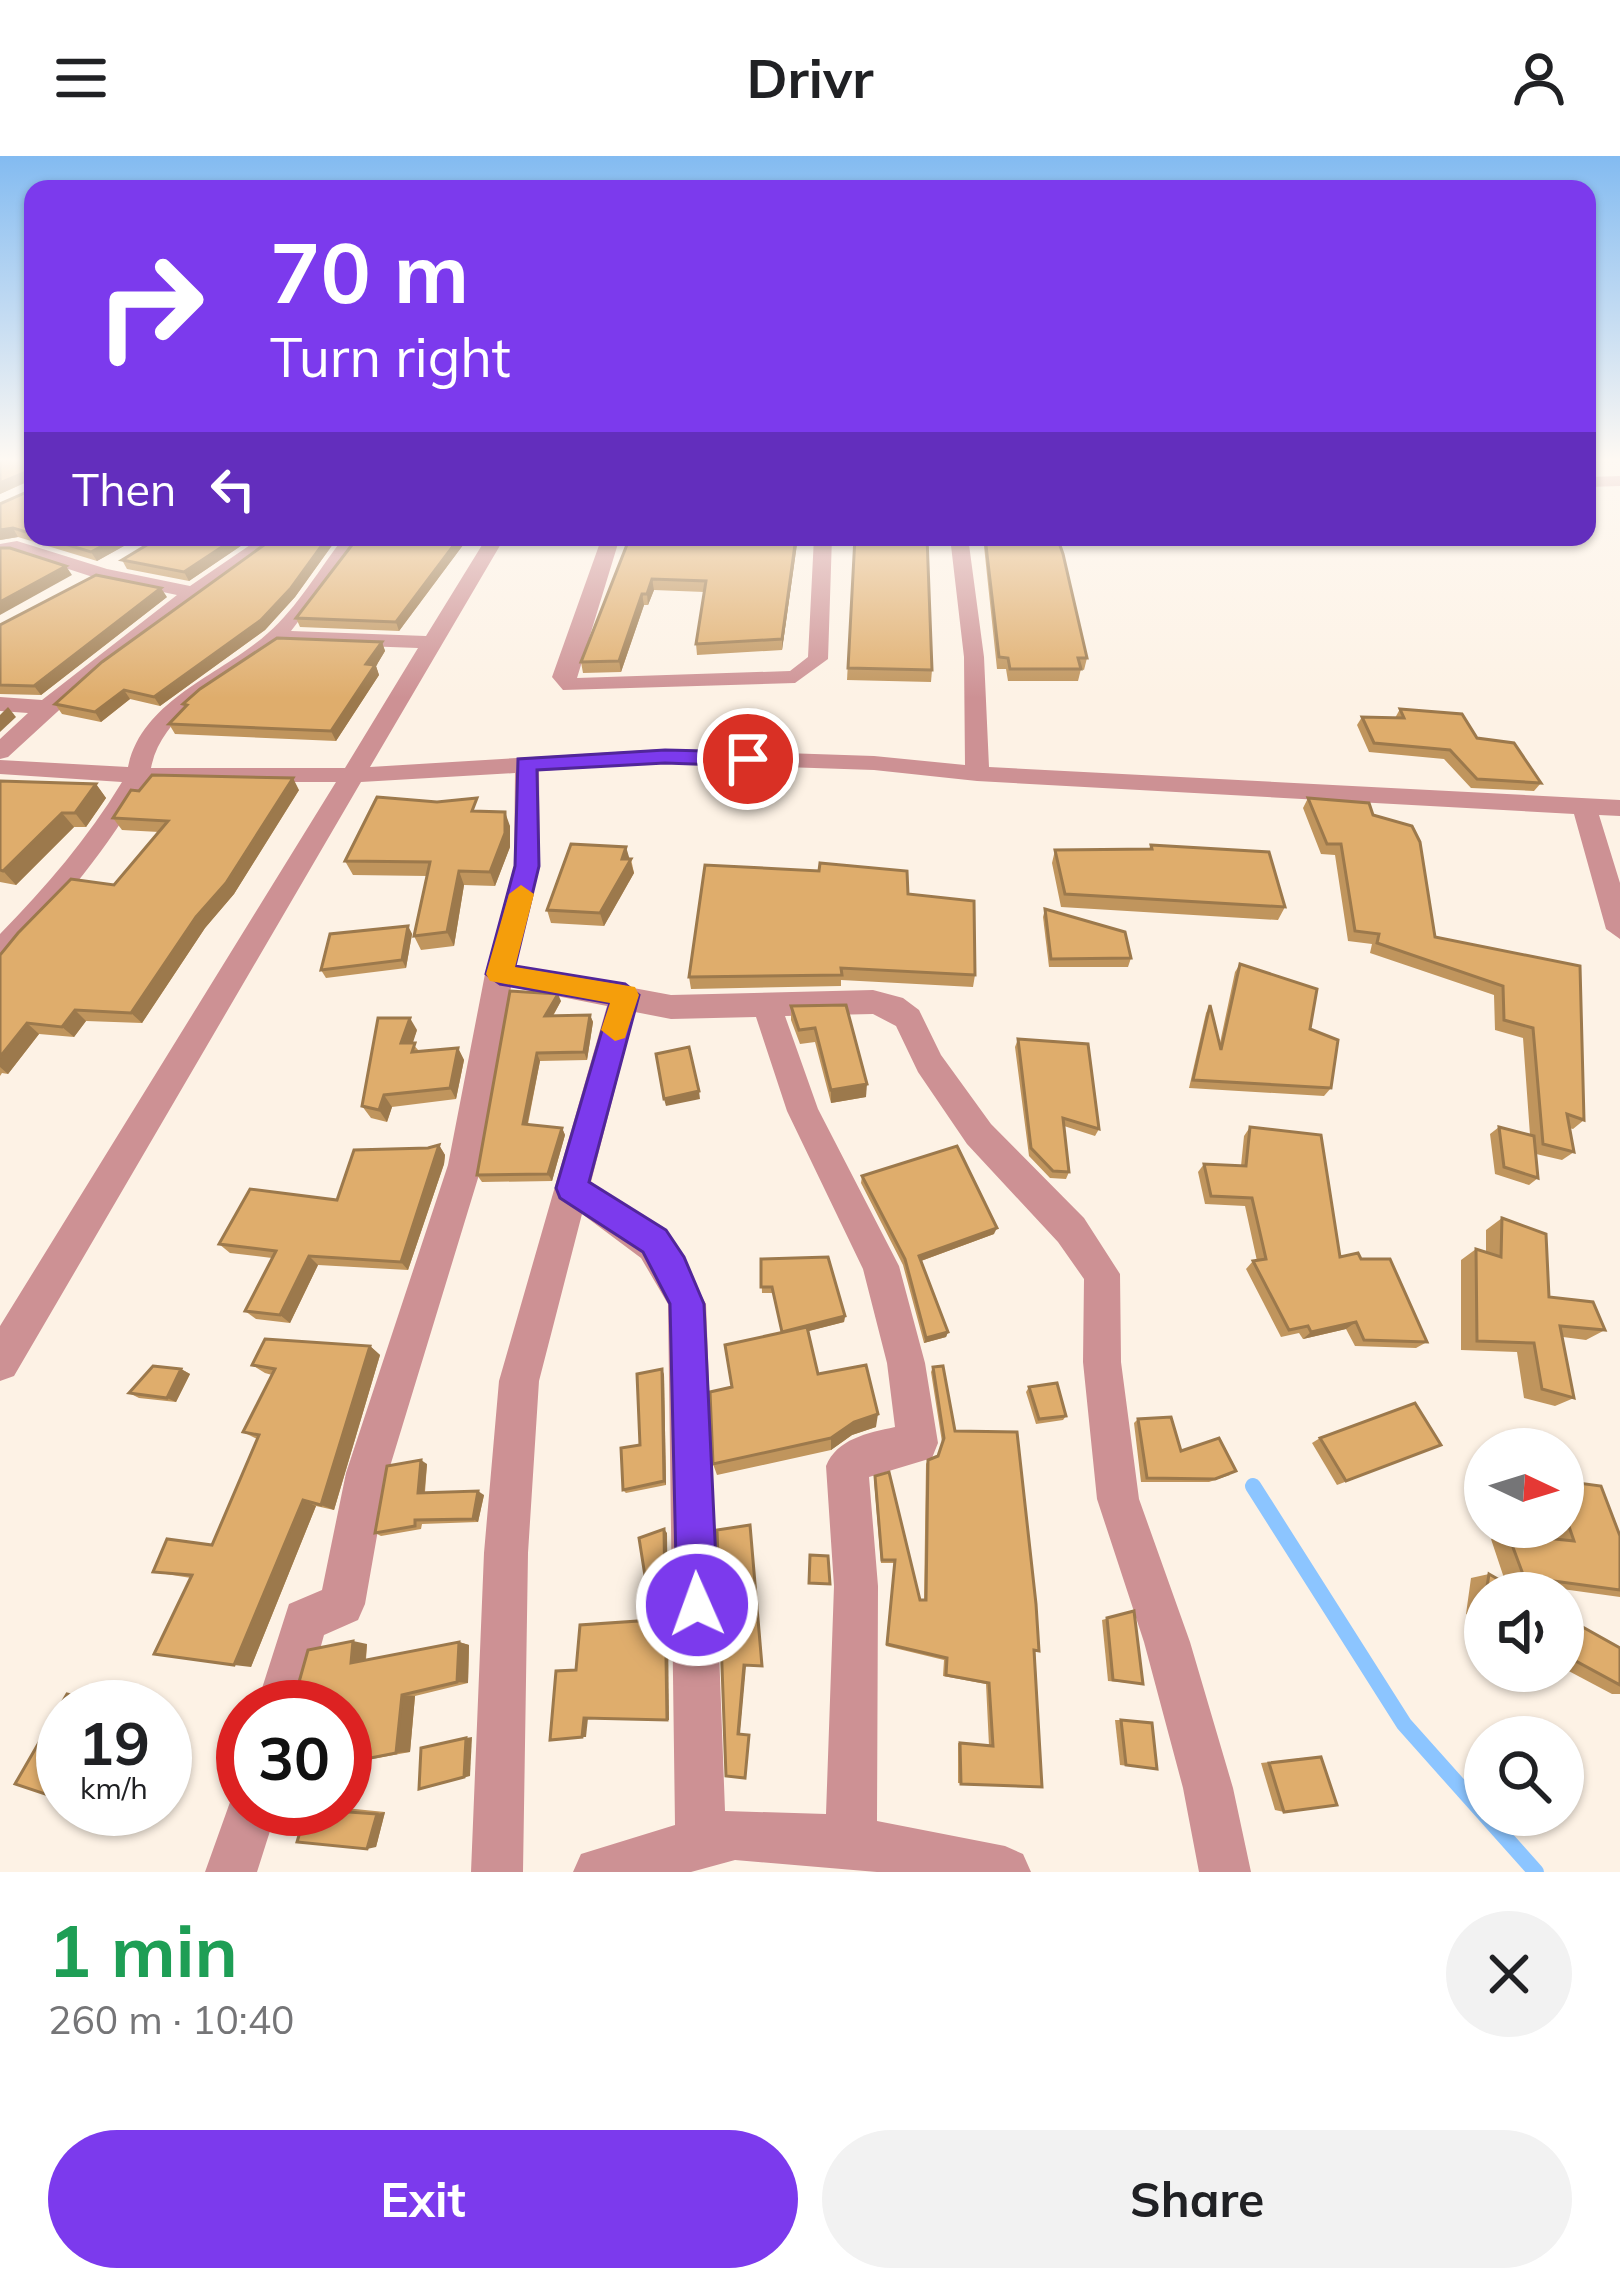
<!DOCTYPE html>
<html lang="en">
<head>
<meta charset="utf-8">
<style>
	:root { --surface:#fff; --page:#f2f2f2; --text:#202124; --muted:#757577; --accent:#7c3aed }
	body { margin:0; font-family:Mulish,sans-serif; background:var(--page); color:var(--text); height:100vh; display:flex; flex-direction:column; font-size:45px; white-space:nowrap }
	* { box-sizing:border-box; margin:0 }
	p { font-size:39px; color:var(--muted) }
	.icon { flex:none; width:66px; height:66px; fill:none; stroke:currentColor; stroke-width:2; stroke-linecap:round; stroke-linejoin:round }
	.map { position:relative; height:1716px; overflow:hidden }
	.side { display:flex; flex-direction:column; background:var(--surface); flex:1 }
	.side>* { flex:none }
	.top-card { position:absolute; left:24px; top:24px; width:1572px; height:366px; border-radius:24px; box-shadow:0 3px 9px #0004; background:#7c3aed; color:#fff; overflow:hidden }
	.needle { width:78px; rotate:94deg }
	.buttons { position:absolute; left:1464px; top:1272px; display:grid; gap:24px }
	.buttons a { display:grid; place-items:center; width:120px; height:120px; border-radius:50%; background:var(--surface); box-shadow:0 3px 9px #0004; font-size:60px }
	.speed { position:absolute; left:36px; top:1524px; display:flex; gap:24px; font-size:60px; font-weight:700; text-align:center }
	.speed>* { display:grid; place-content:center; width:156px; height:156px; border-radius:50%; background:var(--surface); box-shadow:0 3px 9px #0004; line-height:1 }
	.speed small { font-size:30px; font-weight:400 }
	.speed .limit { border:18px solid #d22; background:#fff; color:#111 }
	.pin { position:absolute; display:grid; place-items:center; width:102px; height:102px; color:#fff; margin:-51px; border:6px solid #fff; border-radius:50%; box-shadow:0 3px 12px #0007 }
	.me { position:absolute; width:132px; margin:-66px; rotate:358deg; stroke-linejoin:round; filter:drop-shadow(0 0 9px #0008) }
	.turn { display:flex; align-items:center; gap:42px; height:252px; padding:0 48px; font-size:54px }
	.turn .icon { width:156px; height:156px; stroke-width:2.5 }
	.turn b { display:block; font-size:84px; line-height:102px }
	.then { display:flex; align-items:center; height:114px; padding:0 48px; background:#0003; gap:24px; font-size:45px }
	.round { display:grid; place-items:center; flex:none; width:126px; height:126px; border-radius:63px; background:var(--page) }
	.headline { display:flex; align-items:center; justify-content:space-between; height:204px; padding:0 48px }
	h1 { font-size:72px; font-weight:700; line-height:90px; color:#1e9e55 }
	.action { display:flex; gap:24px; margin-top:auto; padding:24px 48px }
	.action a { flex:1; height:138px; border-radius:72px; background:var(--accent); color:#fff; font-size:48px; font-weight:700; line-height:138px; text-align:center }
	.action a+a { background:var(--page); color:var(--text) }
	header { display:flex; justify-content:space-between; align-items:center; height:156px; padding:0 48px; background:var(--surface); font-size:54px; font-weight:700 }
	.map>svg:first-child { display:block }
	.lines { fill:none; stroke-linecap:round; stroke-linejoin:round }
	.stream { stroke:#8cc5ff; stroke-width:16 }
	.minor { fill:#cd9194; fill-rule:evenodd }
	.wall { fill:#c0955d }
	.shaded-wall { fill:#9c794c }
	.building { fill:#dfad6c; stroke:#9c794c; stroke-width:3 }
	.route { fill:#7c3aed; stroke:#51269a; stroke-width:3 }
	.slow { fill:#f59e0b }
</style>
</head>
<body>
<header><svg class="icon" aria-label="menu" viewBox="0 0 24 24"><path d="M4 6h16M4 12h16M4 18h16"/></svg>Drivr<svg class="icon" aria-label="person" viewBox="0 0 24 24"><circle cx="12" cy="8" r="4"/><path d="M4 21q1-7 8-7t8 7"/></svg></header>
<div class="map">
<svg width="1620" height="1716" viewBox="0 0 1620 1716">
	<rect width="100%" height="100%" fill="#fdf2e5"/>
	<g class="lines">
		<path class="stream" d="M1253,1330L1404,1568L1536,1716"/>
		<g class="minor">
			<path d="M1620,320V330L1587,331V321Z"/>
			<path d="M262,381H283L105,512L8,601L0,603V583L28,557L0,555V541L42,544L177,439L96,422L16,396L0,398V388L17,385L107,413L190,430Z"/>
			<path d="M344,381H362L291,475L426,480L487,381H505L370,611L665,593L874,600L965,609L964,501L950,381H968L984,501L989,611L1620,644V660L1599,659L1620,727V783L1606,773L1574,658L977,625L874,614L665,607L539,615L540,710L515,810L671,839L873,834L903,842L919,854L941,899L991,968L1084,1062L1120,1118L1121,1206L1139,1343L1190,1486L1233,1632L1251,1716H1199L1183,1632L1144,1486L1097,1343L1083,1206L1084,1123L1058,1086L967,988L918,916L896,870L873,858L785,860L818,953L899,1110L925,1207L938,1287L932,1302L869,1321L878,1430L877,1665L1005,1690L1023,1698L1031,1716H877L735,1704L691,1716H573L581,1698L675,1669L668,1148L641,1102L582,1058L539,1225L528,1397L523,1716H471L484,1397L499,1225L607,850L511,831L482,1009L388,1317L365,1448L358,1464L324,1479L304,1551H256L289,1448L322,1434L346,1317L448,1009L485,818L514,710L515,617L361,626L14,1220L0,1225V1170L336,626H146C108,692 62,748 10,802L0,806V778C46,731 88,682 122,626L0,618V604L128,611C142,543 222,519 268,477C297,452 320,412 344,381ZM280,487L418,492L345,612H151C162,554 236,518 280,487ZM635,856L671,863L756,861L787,955L863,1113L887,1207L895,1271C867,1277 837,1283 826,1310L834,1430L826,1658L725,1655L706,1148L667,1078L591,1026Z"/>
			<path d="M602,381H620L577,522L790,515L808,501L814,381H832L828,503L795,527L563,534L552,521Z"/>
			<path d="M243,1632V1653H277L257,1716H205L234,1635Z"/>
		</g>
	</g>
	<g class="wall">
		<path d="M0,302H33V381H140L97,405L18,381L0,384V348L29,335L31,324L0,338Z"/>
		<path d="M160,381H254L189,425L127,413L122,404Z"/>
		<path d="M275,381H336L333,388L295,441L265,474L160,550L130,543L101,566L62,558L55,548Z"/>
		<path d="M469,381L399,475L300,471L296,462Z"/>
		<path d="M630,381H798L782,494L697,499L696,488L704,436L654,434L648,449H644L621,516L583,517L581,506Z"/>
		<path d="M855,381L932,514L931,526L847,524Z"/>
		<path d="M983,381H1057L1087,502L1084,514L1081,513L1078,525H1008L1006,513H997Z"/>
		<path d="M167,441L41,539L0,538V469Z"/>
		<path d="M382,486L385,495L376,510L379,519L336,585L175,578L169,568L185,551L183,548Z"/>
		<path d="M1400,553L1477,582L1541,627L1534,635L1471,632L1444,603L1369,596L1357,569L1362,561L1395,562Z"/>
		<path d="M0,625L96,628L106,642L86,671H74L16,729L0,726Z"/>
		<path d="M299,634L234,738L205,772L142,867L86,865L74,881L39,878L8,918L2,917L0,920V799L114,729L159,676L122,674L113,662L139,635Z"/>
		<path d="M1308,642L1373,659L1435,781L1580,810L1584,964L1573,973L1569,972L1574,996L1562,1004L1536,998L1538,1022L1529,1029L1495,1018L1490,978L1499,971L1530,979L1523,882L1495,874L1494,839L1370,797L1372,788L1348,785L1335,699L1321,698L1303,652Z"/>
		<path d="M482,655L510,670V691L495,730L464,729L454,790L421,794L414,780L427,720L353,719L345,705Z"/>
		<path d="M1151,689L1285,751L1278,764L1061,751L1052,707L1055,694L1149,693Z"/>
		<path d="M628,703H631L634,717L604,770L551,767L547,754Z"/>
		<path d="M908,738L975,819L973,831L841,824V830L691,833L689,821Z"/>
		<path d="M1045,753L1131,802L1128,811H1049L1043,761Z"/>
		<path d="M408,770L412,778L406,812L326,822L321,814Z"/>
		<path d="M1240,808L1310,873L1331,932L1324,940L1189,932L1206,857L1210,849L1220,887L1235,816Z"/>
		<path d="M510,835L561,845L553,860L590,859L593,866L587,904L540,905L528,968L562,972L565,979L552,1025L482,1026L477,1019Z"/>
		<path d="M846,849L866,941L831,947L815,886L800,888L791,864V850Z"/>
		<path d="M417,874L412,887L419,895L458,892L464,904L456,943L392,951L387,966L371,962L362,950Z"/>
		<path d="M1018,883L1099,973L1095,980L1064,970L1069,1016L1066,1023L1050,1022L1029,1000L1015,891Z"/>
		<path d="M1250,971L1340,1101L1427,1186L1416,1192L1355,1190L1346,1173L1303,1183L1299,1177L1281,1181L1246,1113L1253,1105H1257L1245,1050L1205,1048L1198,1016L1204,1008L1241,1010L1244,980Z"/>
		<path d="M439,989L445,999L444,1008L408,1114L318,1109L290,1167L256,1163L245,1155L272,1102L230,1097L219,1088L337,1044L428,992Z"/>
		<path d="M862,1020L994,1078L921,1105L948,1176L946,1181L924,1187L903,1109L861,1027Z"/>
		<path d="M1502,1062L1549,1141L1605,1174L1586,1184L1563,1181L1574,1242L1555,1250L1524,1242L1517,1196L1461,1194V1104L1476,1093L1486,1096V1074Z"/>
		<path d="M761,1103L845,1160L844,1166L808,1175L818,1218L876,1271L852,1279L831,1294L717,1319L713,1308L732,1231L781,1176L773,1137H762Z"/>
		<path d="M370,1190L380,1199L334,1354L316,1350L251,1511L191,1422L153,1416L212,1389L257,1283L243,1276L272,1219L265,1217L252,1209Z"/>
		<path d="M933,1211L1035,1494L1042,1631L958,1627V1587L989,1590L986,1528L943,1520L944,1504L886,1490L894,1407H881L874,1324L875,1320L920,1444H924L926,1308L928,1304L938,1300L942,1286L931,1216Z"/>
		<path d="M181,1213L190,1218L176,1246L139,1242L129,1237Z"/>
		<path d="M662,1213L664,1219L666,1329L626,1337L623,1334L640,1289Z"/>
		<path d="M1029,1231L1066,1260L1063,1264L1036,1268L1026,1236Z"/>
		<path d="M1138,1263L1181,1295L1230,1319L1209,1326H1141L1134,1267Z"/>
		<path d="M1320,1282L1441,1289L1337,1329L1312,1287Z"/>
		<path d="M427,1308L425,1336L484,1339L478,1366L422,1368L421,1373L381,1380L375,1377Z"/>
		<path d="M1563,1325L1620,1380V1441L1505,1425L1491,1383L1508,1378L1552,1382L1549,1371H1563Z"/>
		<path d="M1489,1418L1522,1437H1485V1469L1466,1458L1471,1422Z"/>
		<path d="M1134,1455L1143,1528L1108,1525L1102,1464Z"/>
		<path d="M1563,1460L1620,1492V1538H1612L1563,1512Z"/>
		<path d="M459,1486L469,1489L468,1527L415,1540L410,1596L345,1608V1551H292L367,1488L366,1504Z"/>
		<path d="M67,1538L93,1539L137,1551H63Z"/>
		<path d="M1115,1564H1121L1157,1613L1120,1609Z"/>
		<path d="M1312,1601H1321L1284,1656L1275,1654L1261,1607Z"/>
		<path d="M345,1652L385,1656L376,1691L307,1653Z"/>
	</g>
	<g class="shaded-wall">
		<path d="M26,316L31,324L0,338V327Z"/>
		<path d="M13,372L18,381L0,384V374Z"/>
		<path d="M119,381H140L97,405L91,396Z"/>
		<path d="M237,381H254L189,425L184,416Z"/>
		<path d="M328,381H336L333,388L295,441L265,474L160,550L154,541Z"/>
		<path d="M460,381H469L399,475L396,466Z"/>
		<path d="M796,381H798L782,494V483Z"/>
		<path d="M66,410L72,419L0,459V446Z"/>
		<path d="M652,423L654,434L648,449L647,438Z"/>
		<path d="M161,432L167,441L41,539L34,530Z"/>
		<path d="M642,438L644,449L621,516L619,505Z"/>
		<path d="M382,486L385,495L376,510L379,519L336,585L331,575L366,508Z"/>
		<path d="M124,534L130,543L101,566L95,556Z"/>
		<path d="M8,551L16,561L0,576V559Z"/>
		<path d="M293,622L299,634L234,738L205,772L142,867L131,857Z"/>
		<path d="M96,628L106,642L86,671L75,657Z"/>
		<path d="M505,656L510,670V691L495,730L490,716Z"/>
		<path d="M62,657L74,671L16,729L3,715Z"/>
		<path d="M626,691L634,717L604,770L600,757Z"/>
		<path d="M459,715L464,729L454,790L447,776Z"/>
		<path d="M408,770L412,778L406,812L402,804Z"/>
		<path d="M558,838L561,845L548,868L545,860Z"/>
		<path d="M75,854L86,865L74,881L62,871Z"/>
		<path d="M590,859L593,866L587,904L584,896Z"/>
		<path d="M410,862L417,874L409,899L401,887Z"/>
		<path d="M27,867L39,878L8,918L0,911V901Z"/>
		<path d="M458,892L464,904L456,943L450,932Z"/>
		<path d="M537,897L540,905L526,975L523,968Z"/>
		<path d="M867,928L866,941L831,947V934Z"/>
		<path d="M699,935L700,943L666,950L664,943Z"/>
		<path d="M384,939L392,951L387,966L379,954Z"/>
		<path d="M562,972L565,979L552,1025L548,1018Z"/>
		<path d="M439,989L445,999L444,1008L408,1114L401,1106Z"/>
		<path d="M997,1072L994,1078L918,1106L919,1100Z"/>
		<path d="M309,1100L318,1109L290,1167L280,1159Z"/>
		<path d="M845,1160L844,1166L782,1182V1177Z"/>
		<path d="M1356,1166L1346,1173L1303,1183L1311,1176Z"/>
		<path d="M948,1176L946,1181L924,1187L926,1182Z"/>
		<path d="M370,1190L380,1199L334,1354L321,1349Z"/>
		<path d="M181,1213L190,1218L176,1246L167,1242Z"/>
		<path d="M662,1213L664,1219L666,1329L664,1325Z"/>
		<path d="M878,1258L876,1271L852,1279L831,1294V1282L854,1266Z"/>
		<path d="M421,1304L427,1308L424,1340L418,1337Z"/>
		<path d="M478,1335L484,1339L478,1366L473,1363Z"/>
		<path d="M303,1344L316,1350L251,1511L234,1509Z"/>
		<path d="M664,1373L667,1377L669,1564H667Z"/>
		<path d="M353,1485L367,1488L365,1509L351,1507Z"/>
		<path d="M459,1486L469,1489L468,1527L457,1526Z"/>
		<path d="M744,1509L746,1510L740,1578H738Z"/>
		<path d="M402,1539L415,1540L410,1596L396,1597Z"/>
		<path d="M584,1562H588L586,1581H582Z"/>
		<path d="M472,1581L470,1620L426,1632L466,1582Z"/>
		<path d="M385,1656L376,1691L367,1693L377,1658Z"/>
	</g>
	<g class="building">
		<path d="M0,302H33V378L13,372L0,374V348L29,335L32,320L26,316L0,327Z"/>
		<path d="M42,381H119L91,396Z"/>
		<path d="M160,381H237L184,416L122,404Z"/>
		<path d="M275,381H328L291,432L261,464L154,541L124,534L95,556L55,548L102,506Z"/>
		<path d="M358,381H460L396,466L296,462Z"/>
		<path d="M630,381H796L782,483L696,488L706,425L652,423L647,438H642L619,505L581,506Z"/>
		<path d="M855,381H927L932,514L848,512Z"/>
		<path d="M985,381H1057L1063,398L1087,502H1078L1081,513H1010L1008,502L999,501Z"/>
		<path d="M0,392H10L66,410L0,446Z"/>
		<path d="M96,419L161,432L34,530L0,529V469Z"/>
		<path d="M277,482L382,486L366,508L375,509L331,575L169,568L187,549L183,548L200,533Z"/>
		<path d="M1400,553L1462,558L1477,582L1514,587L1541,627L1477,623L1450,594L1374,587L1362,561L1404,562Z"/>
		<path d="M152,619L293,622L226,727L196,761L131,857L75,854L62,871L27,867L0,901V799L18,777L71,723L114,729L168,665L113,662L131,634L139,635Z"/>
		<path d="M0,625L96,628L75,657H62L3,715L0,714Z"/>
		<path d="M377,641L437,646L477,642L472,655L505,656V677L490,716L459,715L447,776L414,780L430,706L345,705Z"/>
		<path d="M1308,642L1369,647L1373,659L1412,670L1420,686L1435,781L1580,810L1584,964L1567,958L1574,996L1543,988L1533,872L1504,864L1503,830L1377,787L1379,778L1355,775L1341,688H1327Z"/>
		<path d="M571,688L626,691L622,703H631L600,757L547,754Z"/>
		<path d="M1151,689L1269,696L1285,751L1065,738L1055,694L1152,693Z"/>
		<path d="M820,707L907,715L908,738L974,745L975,819L841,812L842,819L689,821L705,709L819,715Z"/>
		<path d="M1045,753L1125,776L1131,802L1051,803Z"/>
		<path d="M408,770L402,804L321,814L330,778Z"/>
		<path d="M1240,808L1317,833L1310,873L1338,884L1331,932L1193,924L1210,849L1221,894Z"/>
		<path d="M510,835L558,838L545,860L590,859L584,896L537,897L523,968L562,972L548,1018L477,1019Z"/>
		<path d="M846,849L867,928L831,934L815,872L799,874L791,850Z"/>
		<path d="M378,862H410L401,887H415L412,896L458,892L450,932L384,939L379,954L362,950Z"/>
		<path d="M1018,883L1088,888L1099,973L1063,962L1069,1016L1053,1015L1031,992Z"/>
		<path d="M689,891L699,935L664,943L656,898Z"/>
		<path d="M1250,971L1321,979L1340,1101L1358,1097L1361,1103H1390L1427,1186L1364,1184L1356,1166L1311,1176L1308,1170L1289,1174L1253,1105L1266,1103L1252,1042L1211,1040L1204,1008L1246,1010Z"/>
		<path d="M1499,971L1534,980L1538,1022L1504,1011Z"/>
		<path d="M439,989L401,1106L309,1100L280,1159L245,1155L276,1095L219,1088L250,1033L337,1044L354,994L428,992Z"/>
		<path d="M957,990L997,1072L919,1100L948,1176L926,1182L905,1103L862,1020Z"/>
		<path d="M1502,1062L1546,1078L1549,1141L1593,1146L1605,1174L1560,1170L1574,1242L1542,1233L1534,1187L1477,1185L1476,1093L1501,1101Z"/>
		<path d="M828,1101L845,1160L782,1176L772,1131H761V1103Z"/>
		<path d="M807,1171L818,1218L866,1209L878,1258L854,1266L831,1282L713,1308L710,1236L732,1231L725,1189Z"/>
		<path d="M265,1183L370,1190L321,1349L303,1344L234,1509L154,1498L192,1419L153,1416L167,1383L212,1389L259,1279L243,1276L275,1213L252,1209Z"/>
		<path d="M153,1210L181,1213L167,1242L129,1237Z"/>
		<path d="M943,1210L955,1275L1017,1276L1036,1448L1039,1495L1034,1494L1042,1631L961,1628L960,1587L993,1590L989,1527L946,1519L947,1502L887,1488L895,1404H882L875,1320L889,1316L920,1444H926L928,1304L938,1300L944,1282L933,1211Z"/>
		<path d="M662,1213L664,1325L623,1334L621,1292L640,1289L637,1218Z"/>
		<path d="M1057,1227L1066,1260L1039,1263L1029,1231Z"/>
		<path d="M1415,1247L1441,1289L1346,1325L1320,1282Z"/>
		<path d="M1171,1261L1181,1295L1219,1282L1236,1315L1215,1323L1147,1322L1138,1263Z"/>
		<path d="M421,1304L418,1337L478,1335L473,1363L415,1364V1370L375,1377L387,1310Z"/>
		<path d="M1563,1325L1601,1330L1620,1380V1434L1524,1421L1508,1378L1574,1385L1563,1353Z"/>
		<path d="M750,1369L762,1510L744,1509L738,1578L749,1579L745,1622L726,1620L717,1374Z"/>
		<path d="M664,1373L667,1564L584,1562L582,1581L550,1584L556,1515L576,1514L580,1469L652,1464L639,1382Z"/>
		<path d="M810,1399L828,1400L830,1428L809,1427Z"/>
		<path d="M1489,1418L1522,1437H1486Z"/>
		<path d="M1134,1455L1143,1528L1113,1524L1107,1462Z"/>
		<path d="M1563,1460L1620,1492V1529L1563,1498Z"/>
		<path d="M353,1485L351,1507L459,1486L457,1526L402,1539L396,1597L345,1607V1551H332L333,1546L308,1551H292L308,1494Z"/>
		<path d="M67,1538L113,1550L63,1551V1644L15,1628Z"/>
		<path d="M1121,1564L1152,1567L1157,1613L1126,1609Z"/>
		<path d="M466,1582L464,1621L419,1633L421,1592Z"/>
		<path d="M1321,1601L1337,1649L1284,1656L1269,1607Z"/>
		<path d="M307,1653L377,1658L367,1693L297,1686Z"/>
	</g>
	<linearGradient id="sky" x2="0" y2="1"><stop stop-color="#83bbf1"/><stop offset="0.56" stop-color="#fef9f3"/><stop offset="1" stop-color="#fef9f3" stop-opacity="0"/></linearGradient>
	<rect width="1620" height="542" fill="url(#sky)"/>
	<path class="route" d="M665,594L748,596L759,603L748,610L665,607L537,614L539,710L515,810L625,828L639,839L589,1026L666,1074L684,1101L704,1148L718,1449L712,1464L697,1470L683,1464L677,1449L670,1148L643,1096L560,1042L556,1032L610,847L500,828L486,818L515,710L518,603Z"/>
	<path class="slow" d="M521,729L534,738L515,811L635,831L639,839L625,882L615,885L601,874L610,847L490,825L486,818L509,738Z"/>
</svg>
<div class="buttons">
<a><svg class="needle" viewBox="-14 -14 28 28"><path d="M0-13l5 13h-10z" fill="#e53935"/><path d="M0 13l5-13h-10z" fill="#757577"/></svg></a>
<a><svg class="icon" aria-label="sound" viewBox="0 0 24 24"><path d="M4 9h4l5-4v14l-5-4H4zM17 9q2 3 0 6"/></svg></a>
<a><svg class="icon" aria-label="search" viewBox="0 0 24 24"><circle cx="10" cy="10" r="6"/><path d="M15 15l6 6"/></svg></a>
</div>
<div class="speed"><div>19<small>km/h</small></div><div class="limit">30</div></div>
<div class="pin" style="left:748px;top:603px;background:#d93025"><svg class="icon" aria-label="arrive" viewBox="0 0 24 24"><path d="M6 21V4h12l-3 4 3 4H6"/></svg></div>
<svg class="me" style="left:697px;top:1449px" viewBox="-20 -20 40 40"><circle r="17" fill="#7c3aed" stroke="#fff" stroke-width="3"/><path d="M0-11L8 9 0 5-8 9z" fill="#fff"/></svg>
<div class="top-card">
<div class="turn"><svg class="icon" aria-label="right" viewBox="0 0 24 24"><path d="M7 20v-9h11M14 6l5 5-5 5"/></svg><div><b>70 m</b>Turn right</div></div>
<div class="then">Then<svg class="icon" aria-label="left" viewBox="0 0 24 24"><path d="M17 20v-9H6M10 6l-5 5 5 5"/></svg></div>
</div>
</div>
<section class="side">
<div class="headline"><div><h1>1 min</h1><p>260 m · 10:40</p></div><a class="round"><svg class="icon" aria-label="close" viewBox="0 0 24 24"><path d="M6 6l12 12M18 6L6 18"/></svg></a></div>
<div class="action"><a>Exit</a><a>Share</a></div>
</section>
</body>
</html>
